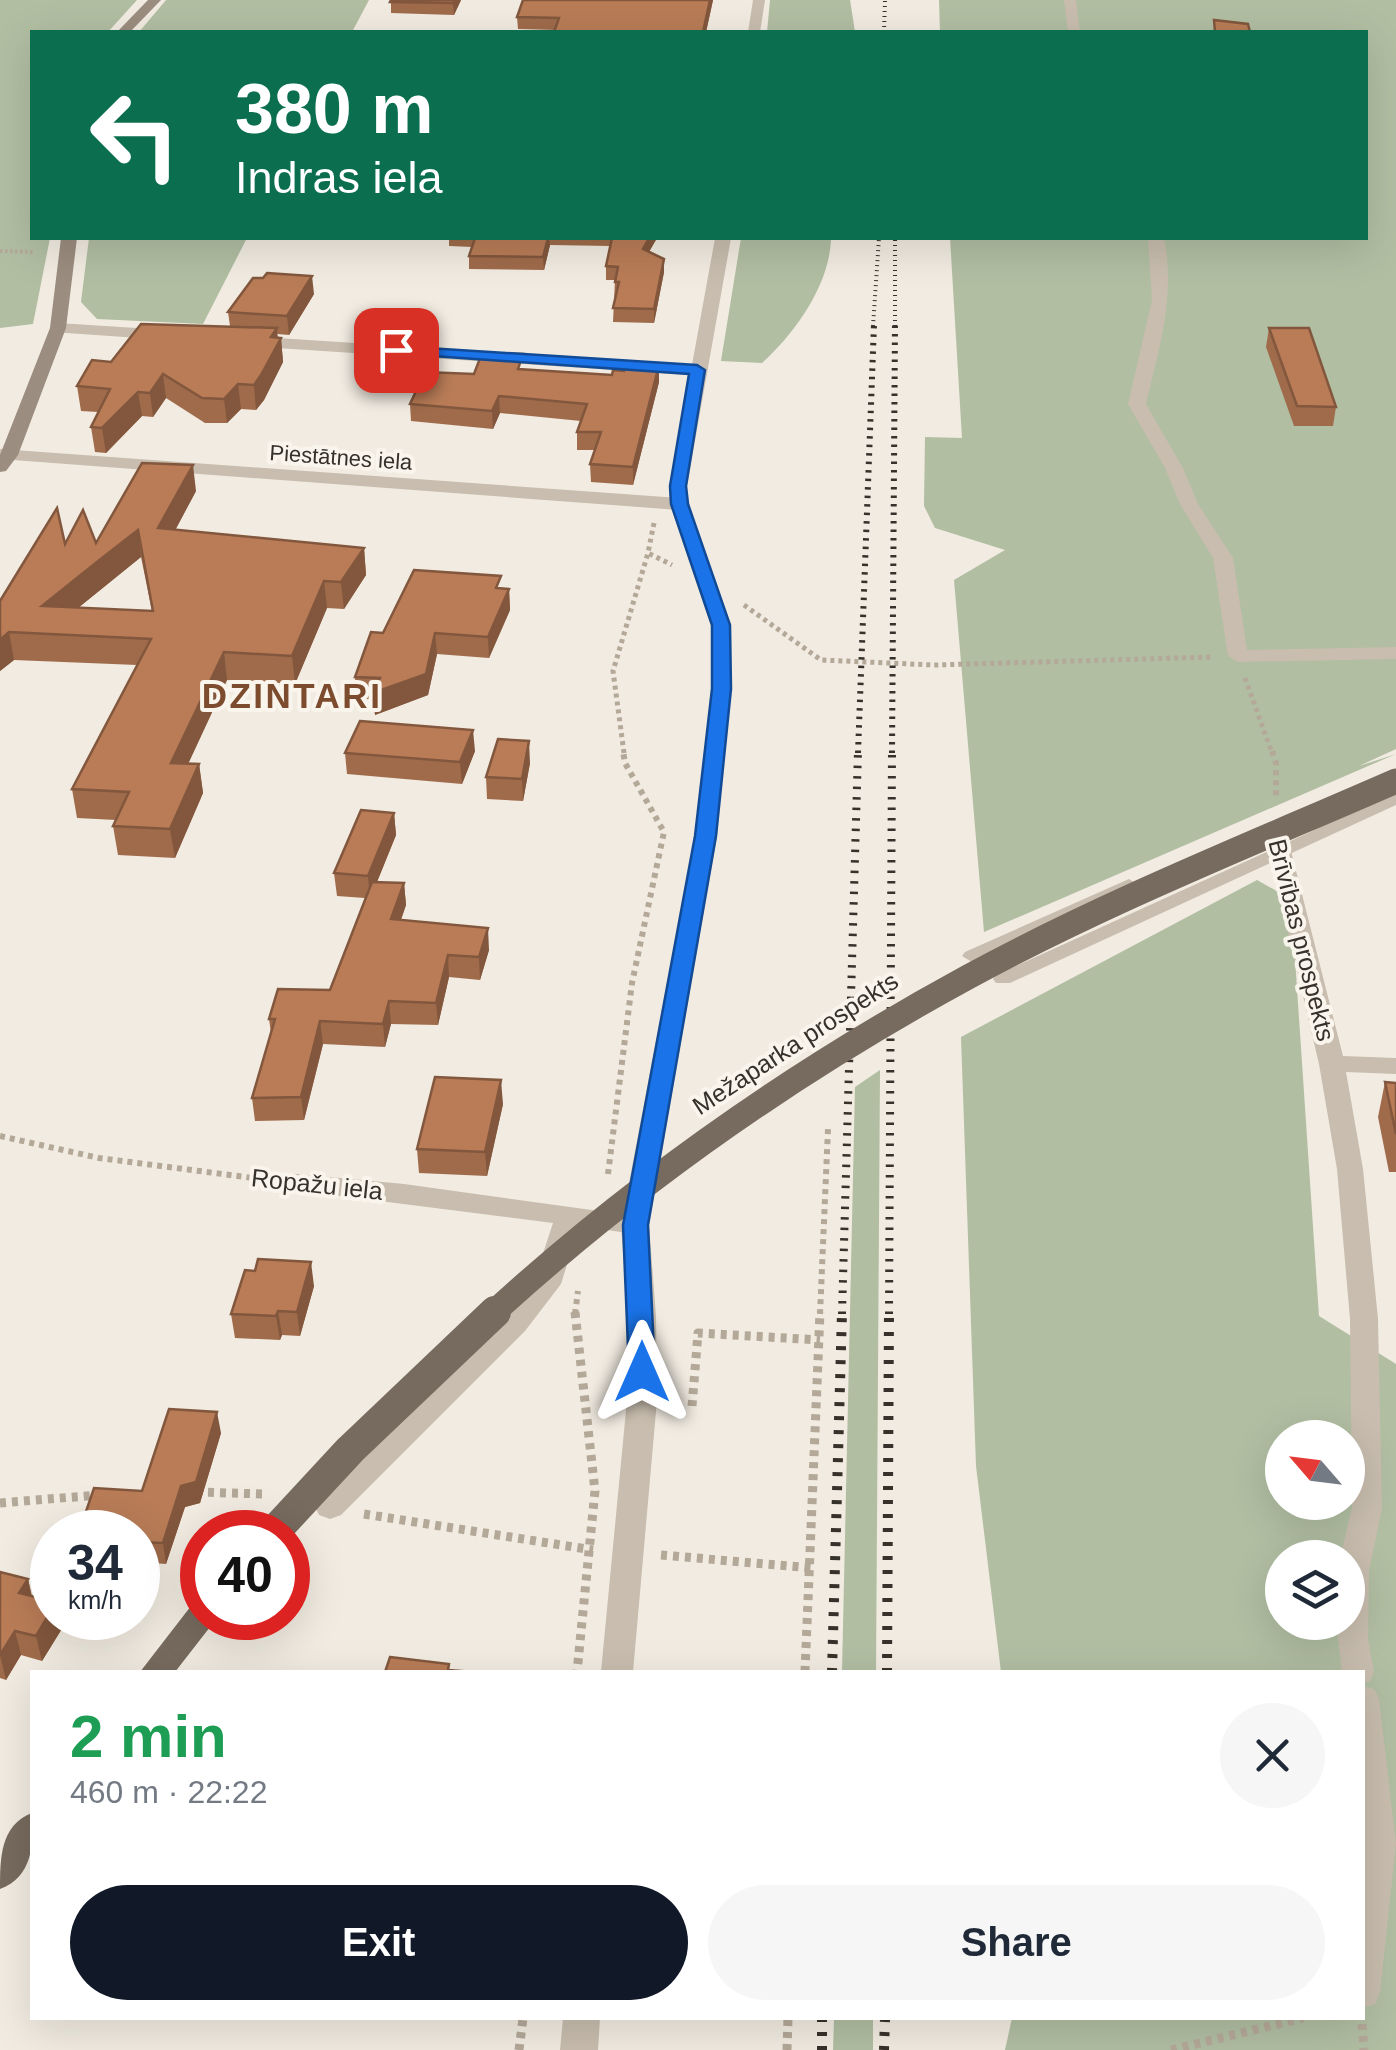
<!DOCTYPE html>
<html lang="en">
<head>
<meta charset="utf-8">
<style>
	:root { --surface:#fff; --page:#f6f6f7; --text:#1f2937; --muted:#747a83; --accent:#111827 }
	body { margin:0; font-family:Helvetica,sans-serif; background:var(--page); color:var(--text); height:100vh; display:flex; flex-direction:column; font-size:38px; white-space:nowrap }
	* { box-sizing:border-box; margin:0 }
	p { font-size:32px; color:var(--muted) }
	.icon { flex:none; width:55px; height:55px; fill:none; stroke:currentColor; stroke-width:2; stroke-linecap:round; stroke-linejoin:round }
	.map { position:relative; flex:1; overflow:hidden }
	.details { position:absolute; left:30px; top:1670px; width:1335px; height:350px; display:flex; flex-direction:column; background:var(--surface); border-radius:0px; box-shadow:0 10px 40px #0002 }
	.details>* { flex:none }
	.top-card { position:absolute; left:30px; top:30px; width:1338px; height:210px; border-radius:0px; box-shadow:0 10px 40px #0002; background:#0b6e4f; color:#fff; overflow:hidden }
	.needle { width:65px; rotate:298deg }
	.buttons { position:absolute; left:1265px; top:1420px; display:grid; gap:20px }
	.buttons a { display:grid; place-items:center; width:100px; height:100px; border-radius:50%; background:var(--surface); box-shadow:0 10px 40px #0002; font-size:50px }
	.speed { position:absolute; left:30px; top:1510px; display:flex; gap:20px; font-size:50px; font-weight:700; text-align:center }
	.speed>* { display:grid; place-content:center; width:130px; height:130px; border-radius:50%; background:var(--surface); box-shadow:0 10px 40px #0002; line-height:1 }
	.speed small { font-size:25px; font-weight:400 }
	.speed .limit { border:15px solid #d22; background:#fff; color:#111 }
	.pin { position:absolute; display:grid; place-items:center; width:85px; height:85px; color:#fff; margin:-42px; border-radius:20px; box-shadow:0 5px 15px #0006 }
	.me { position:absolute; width:110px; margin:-55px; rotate:0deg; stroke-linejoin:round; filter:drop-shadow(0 0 8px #0008) }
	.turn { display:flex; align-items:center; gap:35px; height:210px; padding:0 40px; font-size:45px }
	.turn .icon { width:130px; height:130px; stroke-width:2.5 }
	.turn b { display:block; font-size:70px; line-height:85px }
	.round { display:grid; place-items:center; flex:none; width:105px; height:105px; border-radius:52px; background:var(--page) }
	.summary { display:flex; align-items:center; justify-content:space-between; height:170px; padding:0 40px }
	h1 { font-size:60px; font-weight:800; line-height:75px; color:#1e9e55 }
	.action { display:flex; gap:20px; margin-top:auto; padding:20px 40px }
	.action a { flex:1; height:115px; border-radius:60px; background:var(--accent); color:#fff; font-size:40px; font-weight:800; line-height:115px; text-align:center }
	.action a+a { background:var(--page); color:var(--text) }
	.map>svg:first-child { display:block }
	.green { fill:#b1bea2; fill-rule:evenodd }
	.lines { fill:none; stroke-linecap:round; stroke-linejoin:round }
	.path-far3 { stroke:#b4a898; stroke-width:4; stroke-dasharray:2.5 2.5; stroke-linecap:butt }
	.path-far2 { stroke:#b4a898; stroke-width:5; stroke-dasharray:4 4; stroke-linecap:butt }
	.path-far1 { stroke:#b4a898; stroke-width:6; stroke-dasharray:5 5; stroke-linecap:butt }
	.path { stroke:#b4a898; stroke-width:9; stroke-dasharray:6 6; stroke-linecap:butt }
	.service { fill:#c8bdae; fill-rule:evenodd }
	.minor { fill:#c8bdae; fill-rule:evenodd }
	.tertiary { fill:#c8bdae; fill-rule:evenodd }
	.secondary { fill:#9b8d7f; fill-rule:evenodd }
	.primary { fill:#776a5e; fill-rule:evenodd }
	.rail-far3 { stroke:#37312b; stroke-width:4; stroke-dasharray:1 4; stroke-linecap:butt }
	.rail-far2 { stroke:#37312b; stroke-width:6; stroke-dasharray:2.5 6; stroke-linecap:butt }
	.rail-far1 { stroke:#37312b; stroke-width:8; stroke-dasharray:2.5 8; stroke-linecap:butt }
	.rail { stroke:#37312b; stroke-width:10; stroke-dasharray:4 10; stroke-linecap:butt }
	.primary-bridge-far1 { stroke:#776a5e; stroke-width:25 }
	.primary-bridge { stroke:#776a5e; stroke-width:32 }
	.wall { fill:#9f6b4b; fill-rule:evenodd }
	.shaded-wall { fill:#82573d }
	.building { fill:#b97c57; stroke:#82573d; stroke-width:2.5; fill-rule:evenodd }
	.route { fill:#1a73e8; stroke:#114b97; stroke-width:2.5 }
	.labels { text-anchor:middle; stroke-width:8; stroke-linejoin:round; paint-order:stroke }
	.far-street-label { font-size:22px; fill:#37312b; stroke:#f9f5ed }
	.street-label { font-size:25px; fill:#37312b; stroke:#f9f5ed }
	.district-label { font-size:35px; font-weight:bold; letter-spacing:2.5px; fill:#7d4b2d; stroke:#f9f5ed }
</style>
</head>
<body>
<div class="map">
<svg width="1396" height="2050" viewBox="0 0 1396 2050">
	<rect width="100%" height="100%" fill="#f1ebe1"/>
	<g class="green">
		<path d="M0,0H137L108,32H32V238H50L33,324L0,328Z"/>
		<path d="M166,0H369L352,32H139Z"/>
		<path d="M770,0H850L855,32H767Z"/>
		<path d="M939,0H1396V749L1359,766L1396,754L984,932L954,580L1005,550L935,528L924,506L925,437L962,438L950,238H1365V32H940Z"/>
		<path d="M89,238H247L203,324L97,319L81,302Z"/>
		<path d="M741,238H831C830,284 796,332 762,363L721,361Z"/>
		<path d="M1257,880L1291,899L1319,1316L1396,1364V2050H1005L1012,2018H1362V1672H1001L976,1466L961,1037ZM1282,1438H1348V1502H1282ZM1282,1558H1348V1622H1282Z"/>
		<path d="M880,1070L876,1672H842L855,1087Z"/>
		<path d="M834,2018H873V2050H833Z"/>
	</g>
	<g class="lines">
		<path class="path-far3" d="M0,251L34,252"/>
		<g class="path-far2">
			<path d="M654,523L648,553L672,565"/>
			<path d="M744,605L821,660L934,665L1213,657"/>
			<path d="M1245,678L1272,753"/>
			<path d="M624,753L613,671L648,553"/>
		</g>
		<g class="path-far1">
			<path d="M1272,751L1276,763V800"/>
			<path d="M0,1136L99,1158L261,1179"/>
			<path d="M608,1174L632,983L664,832L625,763L623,751"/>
			<path d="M575,1314L578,1291"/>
			<path d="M820,1314L828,1129"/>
		</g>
		<g class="path">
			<path d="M575,1312L595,1491L577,1672"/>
			<path d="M692,1406L698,1333L820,1340"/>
			<path d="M196,1492L263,1494"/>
			<path d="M0,1503L98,1495"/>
			<path d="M364,1514L593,1550"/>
			<path d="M661,1555L812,1568"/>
			<path d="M805,1672L820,1312"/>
			<path d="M1362,2024L1364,2050"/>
			<path d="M519,2050L523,2018"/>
			<path d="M787,2050L788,2018"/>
			<path d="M1171,2050L1303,2018"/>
		</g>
		<g class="service">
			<path d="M1396,793V805L1010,983H996L993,979L996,975Z"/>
			<path d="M1129,879L1138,885L1136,889L979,960L972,962L962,956L965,952Z"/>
		</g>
		<g class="minor">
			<path d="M1064,0H1076L1080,32H1068Z"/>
			<path d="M1148,238H1164C1176,295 1159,349 1146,404L1183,468L1198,504L1233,558L1247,650L1396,647V659L1238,662L1228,656L1213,558L1180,504L1165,468L1128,404L1152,300Z"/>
			<path d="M0,449L679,498L688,504L679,510L0,459Z"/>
			<path d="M1280,844L1291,851L1343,1056L1396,1058V1074L1346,1072L1363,1169L1378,1319L1382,1508L1369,1571L1368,1639L1374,1672L1370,1681L1362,1684V1672H1342L1336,1622H1348V1558H1340L1352,1508L1350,1319L1337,1169L1319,1064L1269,851Z"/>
			<path d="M287,1173L404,1184L635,1216L645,1218L649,1225L645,1232L635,1234L579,1226L561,1284L525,1331L341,1515L330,1519L319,1515L315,1507L319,1499L505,1317L534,1281L553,1223L277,1188L274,1182L277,1176Z"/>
			<path d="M1362,1686L1374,1689L1379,1699L1396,1843L1380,1992L1375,2004L1362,2008Z"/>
		</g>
		<g class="tertiary">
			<path d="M753,0H765L760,32H748Z"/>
			<path d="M715,238H731L687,486L688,504L731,625V689L717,836L649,1225L656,1316L657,1400L633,1672H601L627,1400L628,1316L621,1225L695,836L711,689V625L670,504L669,486L690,375L248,346L240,341L248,336L692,365Z"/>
			<path d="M58,323L168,330L176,335L168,340L52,332L50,328Z"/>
			<path d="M563,2018H600L598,2050H560Z"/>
		</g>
		<g class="secondary">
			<path d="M148,0H161L130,32H117Z"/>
			<path d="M61,238H77L66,328L18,455L6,471L0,472V455L50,328Z"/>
		</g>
		<g class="primary">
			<path d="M202,1602V1618H217L175,1672H140L191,1606Z"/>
			<path d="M32,1813C34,1843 33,1877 0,1889C0,1859 0,1825 32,1813Z"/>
		</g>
		<g class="rail-far3">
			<path d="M884,32L885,0"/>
			<path d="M873,326L879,238"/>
			<path d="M895,326V238"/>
		</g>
		<g class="rail-far2">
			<path d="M858,753L874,324"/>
			<path d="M892,753L895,324"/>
		</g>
		<g class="rail-far1">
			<path d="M842,1314L858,751"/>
			<path d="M889,1314L892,751"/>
		</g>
		<g class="rail">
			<path d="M832,1672L842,1312"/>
			<path d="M887,1672L889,1312"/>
			<path d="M822,2018V2050"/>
			<path d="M884,2050L885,2018"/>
		</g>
		<path class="primary-bridge-far1" d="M492,1314C635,1183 797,1070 968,977C1106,902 1252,844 1396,781"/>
		<path class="primary-bridge" d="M274,1532L350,1450L495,1312"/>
	</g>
	<g class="wall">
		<path d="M391,0H461L454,15L391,13Z"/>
		<path d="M523,0H713L706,32H554L555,30L518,29L517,17Z"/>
		<path d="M449,238H657L649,252L664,259V272L654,323L613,322L615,280H606V266L610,246L550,245L544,270L469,269V256L472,247L449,246Z"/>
		<path d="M314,294L289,335L277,334L278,338H281L283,362L264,400L256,410L241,409L227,423H205L166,398L153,417L142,416L106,453L95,452L91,427L98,412L81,411L77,386L111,362L230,326L228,312Z"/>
		<path d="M1269,328L1336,407L1333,426H1294L1266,347Z"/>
		<path d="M524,369L659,382L633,485L591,482L590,464L595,450H577V432L581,421L500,413L493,429L411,421L410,404L474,374Z"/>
		<path d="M196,491L175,530L364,548L366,575L344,609L327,608L295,684L227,680L188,764H199L203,793L175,858L118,855L113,826L116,820L77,818L72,789L137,665L14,660L0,671V601L65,544L96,543ZM141,557L152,611L78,608Z"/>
		<path d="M502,589H509L510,610L489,658L437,654L428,695L375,715L374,699H356L355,677L383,633Z"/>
		<path d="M475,751L462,784L347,774L345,753Z"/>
		<path d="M530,763L523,801L487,799L486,777Z"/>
		<path d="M394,813L396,835L377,882L404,883L406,905L401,920L489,950L480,980L449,977L438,1025L391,1024L385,1047L323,1044L304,1120L255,1121L252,1098L271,1033L269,1019L330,990L365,898L337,896L334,873Z"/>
		<path d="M1385,1082L1396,1083V1172H1389L1378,1117Z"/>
		<path d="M503,1104L487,1176L419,1173L417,1149Z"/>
		<path d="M314,1286L300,1336L282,1335L280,1340L235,1338L231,1314Z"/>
		<path d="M221,1433L200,1503L185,1507L166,1564L138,1562V1532L142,1491Z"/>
		<path d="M0,1572L28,1579L32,1596L63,1627L42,1661L21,1655L6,1680L0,1678Z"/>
	</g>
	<g class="shaded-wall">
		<path d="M455,0H461L454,15L453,3Z"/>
		<path d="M710,0H713L706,32H703Z"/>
		<path d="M548,238H549L550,245L544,270L543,257Z"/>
		<path d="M649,238H657L643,262V249Z"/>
		<path d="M664,259V272L654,323V309Z"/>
		<path d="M312,276L314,294L289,335L287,316Z"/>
		<path d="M277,328L278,343L281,338L283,362L264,400L256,410L254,385L271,337Z"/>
		<path d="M659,365V382L633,485V467Z"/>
		<path d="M163,374L166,398L153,417L150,393Z"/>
		<path d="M238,384L241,409L227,423L224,399Z"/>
		<path d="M138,392L142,416L106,453L102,428Z"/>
		<path d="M499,396L500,413L493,429L492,411Z"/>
		<path d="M193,465L196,491L162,555L158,528Z"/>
		<path d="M138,530L141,557L47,633L42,606Z"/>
		<path d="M364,548L366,575L344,609L341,582Z"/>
		<path d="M324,581L327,608L295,684L292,656Z"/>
		<path d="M509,589L510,610L489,658L488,637Z"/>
		<path d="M9,632L14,660L0,671V640Z"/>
		<path d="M435,633L437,654L428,695L375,715L373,693Z"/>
		<path d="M224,652L227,680L175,792L171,763Z"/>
		<path d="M473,730L475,751L462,784L460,762Z"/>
		<path d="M529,741L530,763L523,801L522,779Z"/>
		<path d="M199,764L203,793L175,858L170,829Z"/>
		<path d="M394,813L396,835L370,899L368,876Z"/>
		<path d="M404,883L406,905L393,941L391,919Z"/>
		<path d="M488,928L489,950L480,980L479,957Z"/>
		<path d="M448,955L449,977L438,1025L436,1003Z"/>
		<path d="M389,1001L391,1024L385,1047L383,1024Z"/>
		<path d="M320,1021L323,1044L304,1120L301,1097Z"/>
		<path d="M501,1080L503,1104L487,1176L485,1152Z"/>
		<path d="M311,1262L314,1286L300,1336L297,1312Z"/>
		<path d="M278,1311L282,1335L280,1340L276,1316Z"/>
		<path d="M217,1412L221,1433L200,1503L185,1507L166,1564L163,1543L181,1486Z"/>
		<path d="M28,1579L33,1604L19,1593Z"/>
		<path d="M52,1609V1618H61L63,1627L42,1661L36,1636Z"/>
		<path d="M15,1631L21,1655L6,1680L0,1655Z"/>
	</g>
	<g class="building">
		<path d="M391,0H455L453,3L390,2Z"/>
		<path d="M523,0H710L703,32H554L559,18L517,17Z"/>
		<path d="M1214,20L1248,24L1250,32H1215Z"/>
		<path d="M475,238H548L543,257L469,256Z"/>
		<path d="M612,238H649L643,249L664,259L654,309L613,308L619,282H615L618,267L606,266Z"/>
		<path d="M267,273L312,276L287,316L228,312L253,278H263Z"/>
		<path d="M141,324L277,328L271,337L281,338L261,375L254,385L238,384L224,399L202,398L163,374L150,393L138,392L102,428L91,427L110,389L77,386L92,360L111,362Z"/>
		<path d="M1269,328H1309L1336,407L1297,406Z"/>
		<path d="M482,353L523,354L518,369L612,375L613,370L624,371L627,363L659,365L633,467L590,464L601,432H577L587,404L499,396L492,411L410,404L425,372L474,374Z"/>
		<path d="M142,463L193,465L158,528L364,548L341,582L324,581L292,656L224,652L171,763L199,764L170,829L113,826L129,792L72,789L151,639L9,632L0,640V601L57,508L65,544L83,510L96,543ZM138,530L153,611L42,606L102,558Z"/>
		<path d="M414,570L501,576L496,588L509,589L488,637L435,633L426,674L373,693L380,678L355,677L371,632L383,633Z"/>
		<path d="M360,721L473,730L460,762L345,753Z"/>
		<path d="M498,739L529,741L522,779L486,777Z"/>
		<path d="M361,810L394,813L368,876L334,873Z"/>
		<path d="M372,882L404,883L391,919L488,928L479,957L448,955L436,1003L389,1001L383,1024L320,1021L301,1097L252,1098L275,1019H269L278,989L330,990Z"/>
		<path d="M435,1077L501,1080L485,1152L417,1149Z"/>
		<path d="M1385,1082L1396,1083V1134Z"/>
		<path d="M258,1259L311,1262L297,1312L278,1311L276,1316L231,1314L245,1270L255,1271Z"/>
		<path d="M169,1409L217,1412L196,1482L181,1486L163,1543L138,1542V1532H79L94,1488L142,1491Z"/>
		<path d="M0,1572L28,1579L19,1593L52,1601V1609L36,1636L15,1631L0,1655Z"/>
		<path d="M390,1657L449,1664L448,1670L474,1672H385Z"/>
	</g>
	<path class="route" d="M396,346L697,365L705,370L686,486L688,504L730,625L731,689L716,836L648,1225L655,1372L651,1379H633L629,1372L623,1225L695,836L712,689V625L671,504L670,486L689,374L391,353L389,350Z"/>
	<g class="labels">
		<g class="far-street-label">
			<text transform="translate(341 457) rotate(4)" y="8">Piestātnes iela</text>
		</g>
		<g class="street-label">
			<text transform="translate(1302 940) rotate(76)" y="9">Brīvības prospekts</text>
			<text transform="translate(795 1043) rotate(-33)" y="9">Mežaparka prospekts</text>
			<text transform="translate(317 1184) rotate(6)" y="9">Ropažu iela</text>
		</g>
		<g class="district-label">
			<text x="292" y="708">DZINTARI</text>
		</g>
	</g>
</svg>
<div class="buttons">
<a><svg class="needle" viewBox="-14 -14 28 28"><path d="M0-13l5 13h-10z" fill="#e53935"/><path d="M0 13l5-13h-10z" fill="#747a83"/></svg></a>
<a><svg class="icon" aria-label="layers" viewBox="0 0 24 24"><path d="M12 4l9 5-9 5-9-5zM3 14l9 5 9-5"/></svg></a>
</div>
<div class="speed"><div>34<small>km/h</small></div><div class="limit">40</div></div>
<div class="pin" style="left:396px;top:350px;background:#d93025"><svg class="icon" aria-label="arrive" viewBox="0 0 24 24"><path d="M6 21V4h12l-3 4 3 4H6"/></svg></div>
<svg class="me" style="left:642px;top:1372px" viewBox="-20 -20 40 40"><path d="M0-17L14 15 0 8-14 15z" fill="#1a73e8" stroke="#fff" stroke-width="4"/></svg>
<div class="top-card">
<div class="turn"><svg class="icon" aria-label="left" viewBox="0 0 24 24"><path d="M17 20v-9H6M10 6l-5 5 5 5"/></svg><div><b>380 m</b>Indras iela</div></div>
</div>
<section class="details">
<div class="summary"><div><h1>2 min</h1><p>460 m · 22:22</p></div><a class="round"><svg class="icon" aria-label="close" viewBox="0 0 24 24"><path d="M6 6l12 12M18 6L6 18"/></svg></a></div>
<div class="action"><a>Exit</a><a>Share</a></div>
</section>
</div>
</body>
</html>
